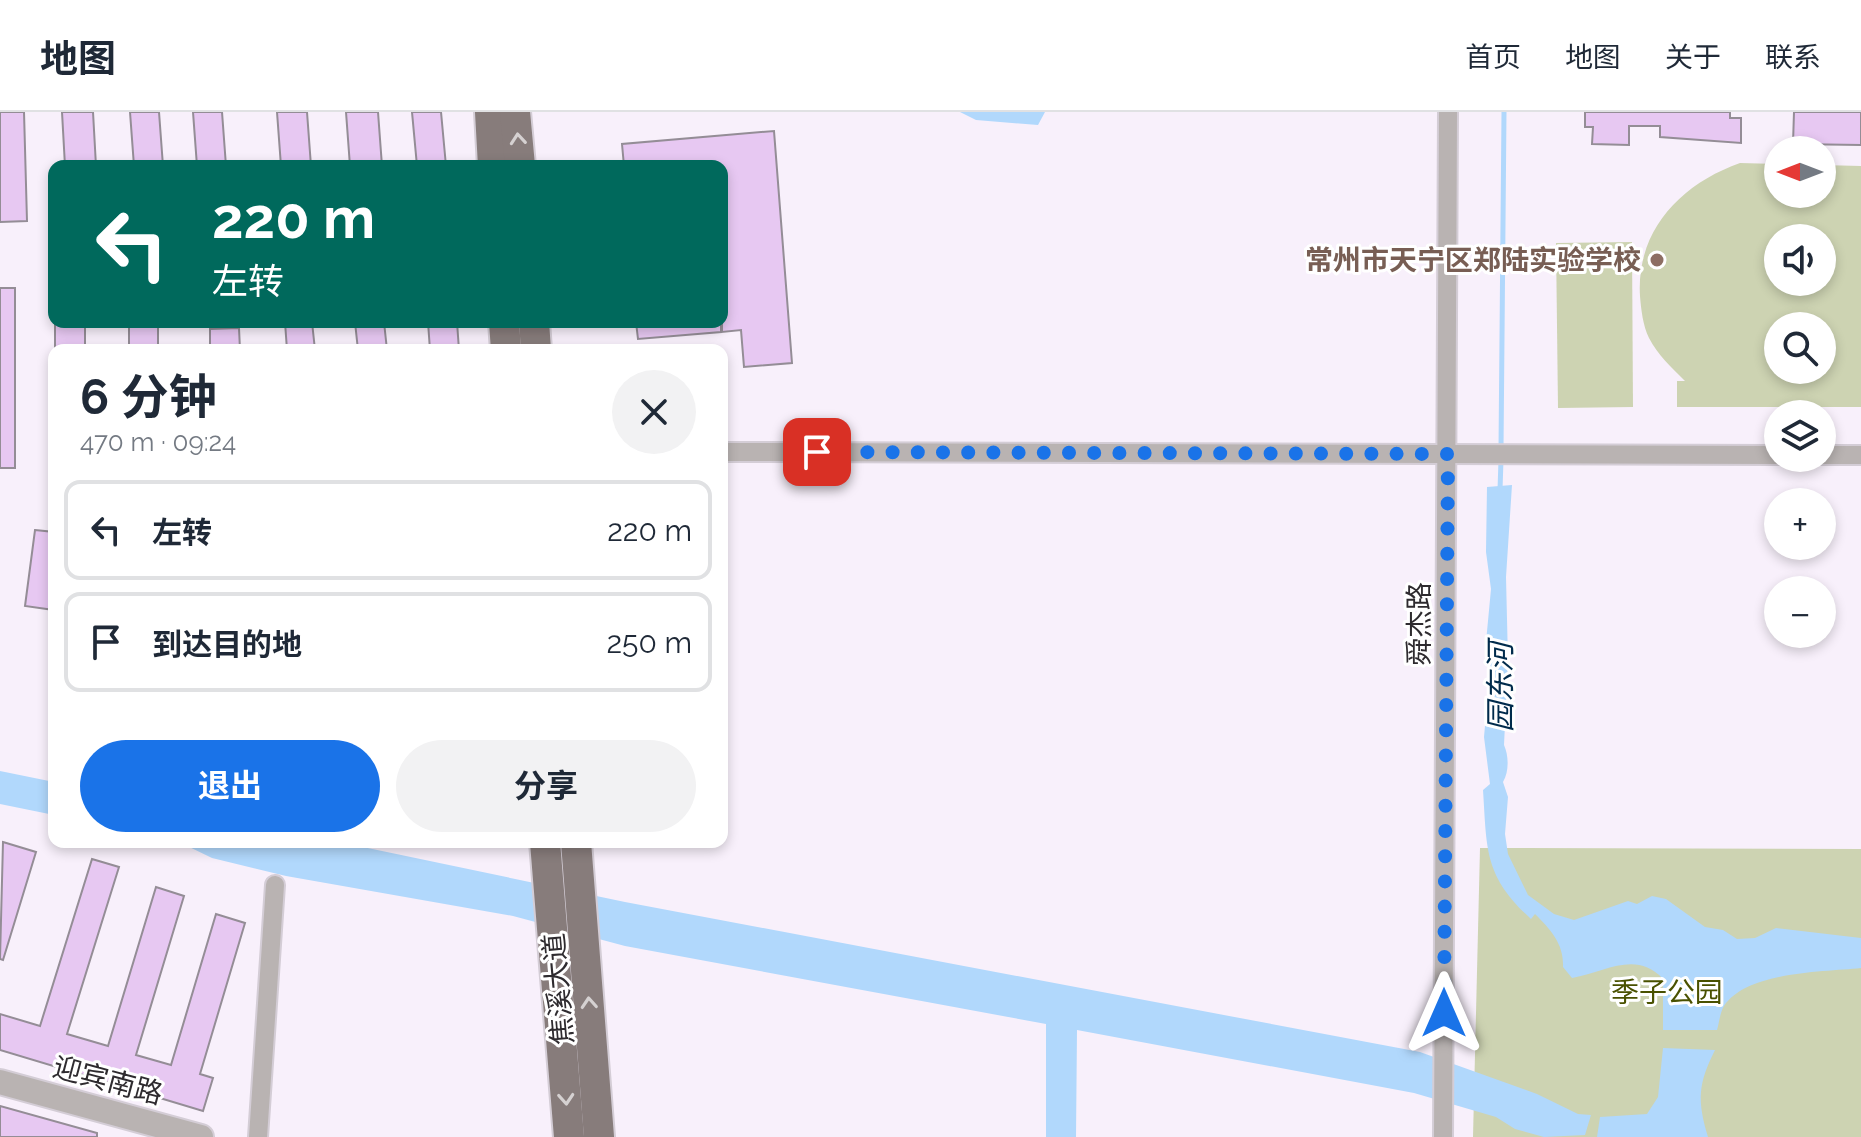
<!DOCTYPE html>
<html lang="zh">
<head>
<meta charset="utf-8">
<style>
	:root { --surface:#fff; --page:#f2f2f3; --text:#1f2937; --muted:#747a83; --line:#e0e1e3; --accent:#1a73e8 }
	body { margin:0; font-family:Raleway,"Noto Sans SC",sans-serif; background:var(--page); color:var(--text); height:100vh; display:flex; flex-direction:column; font-size:30px; white-space:nowrap }
	* { box-sizing:border-box; margin:0 }
	p { font-size:26px; color:var(--muted) }
	.icon { flex:none; width:44px; height:44px; fill:none; stroke:currentColor; stroke-width:2; stroke-linecap:round; stroke-linejoin:round }
	.map { position:relative; flex:1; overflow:hidden }
	.panel { position:absolute; left:48px; top:232px; width:680px; height:504px; display:flex; flex-direction:column; background:var(--surface); border-radius:16px; box-shadow:0 4px 12px #0003 }
	.panel>* { flex:none }
	.top-card { position:absolute; left:48px; top:48px; width:680px; height:168px; border-radius:16px; box-shadow:0 4px 12px #0003; background:#00695c; color:#fff; overflow:hidden }
	.needle { width:52px; rotate:270deg }
	.controls { position:absolute; left:1764px; top:24px; display:grid; gap:16px }
	.controls a { display:grid; place-items:center; width:72px; height:72px; border-radius:50%; background:var(--surface); box-shadow:0 4px 12px #0003; font-size:40px }
	.pin { position:absolute; display:grid; place-items:center; width:68px; height:68px; color:#fff; margin:-34px; border-radius:16px; box-shadow:0 4px 12px #0006 }
	.me { position:absolute; width:88px; margin:-44px; rotate:0deg; stroke-linejoin:round; filter:drop-shadow(0 0 6px #0008) }
	.turn { display:flex; align-items:center; gap:28px; height:168px; padding:0 32px; font-size:36px }
	.turn .icon { width:104px; height:104px; stroke-width:2.5 }
	.turn b { display:block; font-size:56px; line-height:68px }
	.round { display:grid; place-items:center; flex:none; width:84px; height:84px; border-radius:42px; background:var(--page) }
	.overview { display:flex; align-items:center; justify-content:space-between; height:136px; padding:0 32px }
	h1 { font-size:48px; font-weight:700; line-height:60px }
	.cta { display:flex; gap:16px; margin-top:auto; padding:16px 32px }
	.cta a { flex:1; height:92px; border-radius:48px; background:var(--accent); color:#fff; font-size:32px; font-weight:700; line-height:92px; text-align:center }
	.cta a+a { background:var(--page); color:var(--text) }
	ul { padding:0; list-style:none }
	li { display:flex; align-items:center; gap:24px; height:100px; margin:0 16px 12px; padding:0 16px; border:4px solid var(--line); border-radius:16px }
	li div { flex:1 }
	li b { display:block; font-size:30px }
	li em { font-style:normal }
	header { display:flex; align-items:center; gap:48px; box-sizing:border-box; height:112px; padding:0 40px; background:var(--surface); border-bottom:2px solid var(--line) }
	header strong { font-size:38px }
	nav { display:flex; gap:44px; margin-inline-start:auto; font-size:28px }
	.map>svg:first-child { display:block }
	.green { fill:#cdd3b2; fill-rule:evenodd }
	.water { fill:#b1d8fc }
	.lines { fill:none; stroke-linecap:round; stroke-linejoin:round }
	.stream { stroke:#b1d8fc; stroke-width:5 }
	.building { fill:#e7c8f2; stroke:#948d96; stroke-width:2 }
	.minor-casing { stroke:#d4cdd6; stroke-width:22 }
	.tertiary-casing { stroke:#d4cdd6; stroke-width:28 }
	.primary-casing { stroke:#d4cdd6; stroke-width:34 }
	.minor { stroke:#b9b3b2; stroke-width:18 }
	.tertiary { stroke:#b9b3b2; stroke-width:24 }
	.primary { stroke:#877c7b; stroke-width:30 }
	.oneway { stroke:#d5d1d1 }
	.route { stroke:#1a73e8; stroke-width:14; stroke-dasharray:0 25.2 }
	.education-dot { fill:#8d6e63; stroke:#fff; stroke-width:3 }
	.labels { text-anchor:middle; stroke-width:6; stroke-linejoin:round; paint-order:stroke }
	.education-label { font-size:28px; font-weight:bold; fill:#785e54; stroke:#fff; text-anchor:end }
	.street-label { font-size:28px; fill:#2e2b2f; stroke:#fff }
	.park-label { font-size:28px; fill:#495100; stroke:#fff }
	.water-label { font-size:30px; font-style:italic; fill:#002b4c; stroke:#fff }
</style>
</head>
<body>
<header>
<strong>地图</strong>
<nav><a>首页</a><a>地图</a><a>关于</a><a>联系</a></nav>
</header>
<div class="map">
<svg width="1861" height="1025" viewBox="0 0 1861 1025">
	<rect width="100%" height="100%" fill="#f8f0fb"/>
	<g class="green">
		<path d="M1740,51L1778,52V82H1822V53L1861,54V295H1677V269H1685C1671,255 1658,243 1649,226C1643,214 1641,197 1640,184C1636,118 1681,72 1740,51ZM1778,126H1822V170H1778ZM1778,214H1822V258H1778Z"/>
		<path d="M1632,130L1633,295L1558,296L1556,131Z"/>
		<path d="M1480,736L1861,737V1025H1473Z"/>
	</g>
	<g class="water">
		<path d="M960,0H1045L1038,13L976,8Z"/>
		<path d="M1512,373L1506,465L1508,549L1504,633C1509,644 1509,660 1503,670L1508,685L1505,722L1508,742L1528,783L1554,802L1574,808L1628,789L1637,792L1652,784L1666,787L1705,815L1723,818L1737,827L1755,826L1776,816L1861,826V856C1824,860 1747,859 1724,894C1720,900 1719,912 1717,918H1663V867C1636,838 1606,860 1572,866L1563,855C1564,832 1551,818 1535,802L1531,807C1484,764 1487,738 1483,678L1490,672L1484,625L1491,547L1486,530L1491,477L1486,440L1487,375Z"/>
		<path d="M0,659L54,670V703L0,692Z"/>
		<path d="M179,730H339L625,790L1420,940L1537,982L1578,1002L1591,1003L1585,1023L1544,1025L1515,1017L1496,1005L1414,981L1077,918L1076,1025H1046V912L625,834L513,804L286,764L212,746Z"/>
		<path d="M1663,936L1715,938C1698,972 1697,988 1708,1025H1597L1600,1005L1647,1002L1658,985Z"/>
	</g>
	<g class="lines">
		<g class="stream">
			<path d="M1501,338L1504,0"/>
			<path d="M1500,378L1501,348"/>
		</g>
	</g>
	<g class="building">
		<path d="M0,0H24L27,109L0,110Z"/>
		<path d="M62,0H93L96,54H65Z"/>
		<path d="M130,0H159L163,54H134Z"/>
		<path d="M193,0H222L226,54H197Z"/>
		<path d="M277,0H307L311,54H281Z"/>
		<path d="M346,0H378L382,54H350Z"/>
		<path d="M412,0H441L446,54H417Z"/>
		<path d="M1585,0H1730V6H1741V31L1660,25V14H1629V33L1592,32L1593,15H1585Z"/>
		<path d="M1794,0H1861V33L1793,32Z"/>
		<path d="M774,19L792,251L744,255L741,218L722,220V54H624L622,32Z"/>
		<rect x="0" y="176" width="15" height="180"/>
		<rect x="55" y="210" width="30" height="28"/>
		<rect x="129" y="210" width="29" height="28"/>
		<path d="M285,210H312L315,238H287Z"/>
		<path d="M355,210H384L387,238H358Z"/>
		<path d="M428,210H457L459,238H430Z"/>
		<path d="M636,210H721V220L638,227Z"/>
		<path d="M239,216L240,238H210V217Z"/>
		<path d="M35,418L54,420V498L25,494Z"/>
		<path d="M3,730L36,740L3,848L0,847Z"/>
		<path d="M92,747L119,755L67,922L108,934L156,775L184,784L136,943L171,953L216,802L245,811L200,962L213,966L203,999L0,938V902L40,914Z"/>
		<path d="M0,994L97,1021V1025H0Z"/>
	</g>
	<g class="lines">
		<g class="minor-casing">
			<g id="minor">
				<path d="M722,340L1778,343"/>
				<path d="M1822,343H1861"/>
				<path d="M258,1025L275,773"/>
				<path d="M1443,1025L1448,0"/>
			</g>
		</g>
		<g class="tertiary-casing">
			<path id="tertiary" d="M0,970L201,1025"/>
		</g>
		<g class="primary-casing">
			<g id="primary">
				<path d="M490,0L493,54"/>
				<path d="M515,0L520,54"/>
				<path d="M504,210L506,238"/>
				<path d="M534,210L536,238"/>
				<path d="M545,730L569,1025"/>
				<path d="M576,730L599,1025"/>
			</g>
		</g>
		<use href="#minor" class="minor"/>
		<use href="#tertiary" class="tertiary"/>
		<use href="#primary" class="primary"/>
	</g>
	<defs><path id="oneway-chevron" d="M-2-3.5L2.5 0L-2 3.5" fill="none" stroke-width="1.6" stroke-linecap="round" stroke-linejoin="round" transform="scale(2)"/></defs>
	<g class="oneway">
		<use href="#oneway-chevron" transform="translate(518 27) rotate(-95)"/>
		<use href="#oneway-chevron" transform="translate(589 891) rotate(-94)"/>
		<use href="#oneway-chevron" transform="translate(566 987) rotate(86)"/>
	</g>
	<g class="lines">
		<path class="route" d="M817,340L1448,342L1444,901"/>
	</g>
	<circle class="education-dot" cx="1657" cy="148" r="8"/>
	<g class="labels">
		<g class="education-label">
			<text x="1641" y="158">常州市天宁区郑陆实验学校</text>
		</g>
		<g class="street-label">
			<text transform="translate(1419 512) rotate(-90)" y="10">舜杰路</text>
			<text transform="translate(558 877) rotate(-95)" y="10">焦溪大道</text>
			<text transform="translate(108 968) rotate(15)" y="10">迎宾南路</text>
		</g>
		<g class="park-label">
			<text x="1667" y="890">季子公园</text>
		</g>
		<g class="water-label">
			<text transform="translate(1501 575) rotate(-90)" y="10">园东河</text>
		</g>
	</g>
</svg>
<div class="controls">
<a><svg class="needle" viewBox="-14 -14 28 28"><path d="M0-13l5 13h-10z" fill="#e53935"/><path d="M0 13l5-13h-10z" fill="#747a83"/></svg></a>
<a><svg class="icon" aria-label="sound" viewBox="0 0 24 24"><path d="M4 9h4l5-4v14l-5-4H4zM17 9q2 3 0 6"/></svg></a>
<a><svg class="icon" aria-label="search" viewBox="0 0 24 24"><circle cx="10" cy="10" r="6"/><path d="M15 15l6 6"/></svg></a>
<a><svg class="icon" aria-label="layers" viewBox="0 0 24 24"><path d="M12 4l9 5-9 5-9-5zM3 14l9 5 9-5"/></svg></a>
<a>+</a>
<a>−</a>
</div>
<div class="pin" style="left:817px;top:340px;background:#d93025"><svg class="icon" aria-label="arrive" viewBox="0 0 24 24"><path d="M6 21V4h12l-3 4 3 4H6"/></svg></div>
<svg class="me" style="left:1444px;top:901px" viewBox="-20 -20 40 40"><path d="M0-17L14 15 0 8-14 15z" fill="#1a73e8" stroke="#fff" stroke-width="4"/></svg>
<div class="top-card">
<div class="turn"><svg class="icon" aria-label="left" viewBox="0 0 24 24"><path d="M17 20v-9H6M10 6l-5 5 5 5"/></svg><div><b>220 m</b>左转</div></div>
</div>
<section class="panel">
<div class="overview"><div><h1>6 分钟</h1><p>470 m · 09:24</p></div><a class="round"><svg class="icon" aria-label="close" viewBox="0 0 24 24"><path d="M6 6l12 12M18 6L6 18"/></svg></a></div>
<ul>
<li><svg class="icon" aria-label="left" viewBox="0 0 24 24"><path d="M17 20v-9H6M10 6l-5 5 5 5"/></svg><div><b>左转</b></div><em>220 m</em></li>
<li><svg class="icon" aria-label="arrive" viewBox="0 0 24 24"><path d="M6 21V4h12l-3 4 3 4H6"/></svg><div><b>到达目的地</b></div><em>250 m</em></li>
</ul>
<div class="cta"><a>退出</a><a>分享</a></div>
</section>
</div>
</body>
</html>
